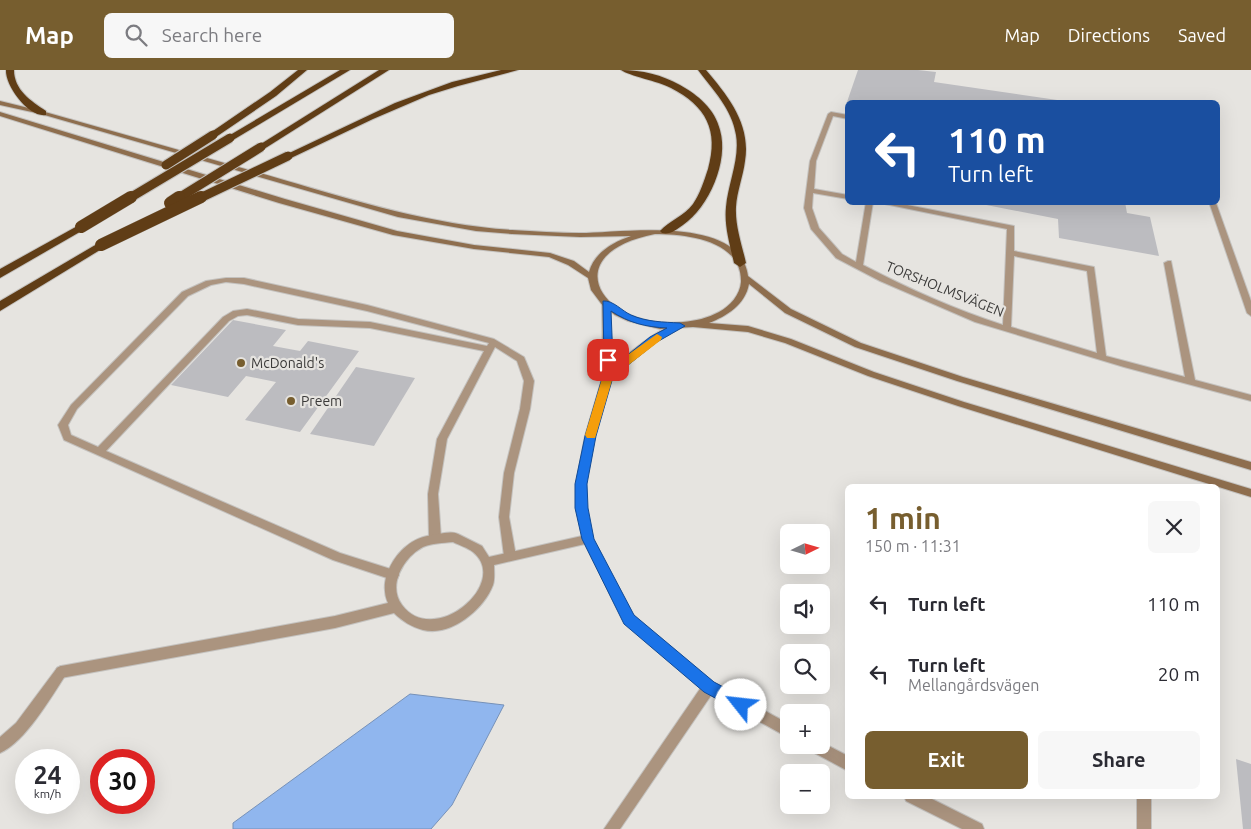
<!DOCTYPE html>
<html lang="en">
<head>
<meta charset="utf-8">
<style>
	:root { --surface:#fff; --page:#f7f7f7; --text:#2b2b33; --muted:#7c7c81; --accent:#775e2f }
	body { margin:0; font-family:Ubuntu,sans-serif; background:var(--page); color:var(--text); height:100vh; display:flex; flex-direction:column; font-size:19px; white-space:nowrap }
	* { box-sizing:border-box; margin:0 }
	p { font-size:16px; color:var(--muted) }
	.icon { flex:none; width:28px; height:28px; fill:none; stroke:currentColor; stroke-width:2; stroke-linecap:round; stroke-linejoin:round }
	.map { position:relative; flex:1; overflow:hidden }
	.side { position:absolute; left:845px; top:414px; width:375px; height:315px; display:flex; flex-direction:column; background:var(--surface); border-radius:8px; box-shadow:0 5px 20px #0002 }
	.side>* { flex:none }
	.top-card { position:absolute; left:845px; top:30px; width:375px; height:105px; border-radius:8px; box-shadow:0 5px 20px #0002; background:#1a4fa0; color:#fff; overflow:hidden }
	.needle { width:32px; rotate:85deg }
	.fabs { position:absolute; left:780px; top:454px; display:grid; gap:10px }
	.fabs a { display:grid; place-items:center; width:50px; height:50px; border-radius:8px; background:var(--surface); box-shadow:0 5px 20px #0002; font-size:25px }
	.speed { position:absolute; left:15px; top:679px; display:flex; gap:10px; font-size:25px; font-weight:700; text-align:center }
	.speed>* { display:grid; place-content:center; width:65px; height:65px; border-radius:50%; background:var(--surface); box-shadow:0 5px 20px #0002; line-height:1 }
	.speed small { font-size:12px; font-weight:400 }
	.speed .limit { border:8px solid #d22; background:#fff; color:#111 }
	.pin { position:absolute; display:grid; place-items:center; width:42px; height:42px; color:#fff; margin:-21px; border-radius:10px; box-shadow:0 2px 8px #0006 }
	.me { position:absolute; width:55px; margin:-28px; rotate:299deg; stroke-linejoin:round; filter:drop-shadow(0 0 4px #0008) }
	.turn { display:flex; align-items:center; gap:18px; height:105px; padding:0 20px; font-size:22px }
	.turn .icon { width:65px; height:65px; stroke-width:2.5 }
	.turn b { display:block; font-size:35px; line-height:42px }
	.round { display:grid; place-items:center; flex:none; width:52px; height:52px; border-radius:8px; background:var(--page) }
	.headline { display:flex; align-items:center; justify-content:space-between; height:85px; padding:0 20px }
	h1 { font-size:30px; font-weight:700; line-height:38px; color:var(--accent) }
	.action { display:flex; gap:10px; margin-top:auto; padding:10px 20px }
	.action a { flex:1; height:58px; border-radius:8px; background:var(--accent); color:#fff; font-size:20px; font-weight:700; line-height:58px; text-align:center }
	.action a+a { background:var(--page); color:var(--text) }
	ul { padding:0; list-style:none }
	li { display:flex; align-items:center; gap:15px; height:70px; padding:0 20px }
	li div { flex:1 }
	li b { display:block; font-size:19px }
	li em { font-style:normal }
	header { display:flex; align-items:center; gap:30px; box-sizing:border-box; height:70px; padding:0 25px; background:var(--accent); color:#fff }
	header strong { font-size:24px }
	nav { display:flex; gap:28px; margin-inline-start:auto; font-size:18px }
	.search { width:350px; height:45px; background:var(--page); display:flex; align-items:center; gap:12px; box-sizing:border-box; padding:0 18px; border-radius:8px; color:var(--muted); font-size:19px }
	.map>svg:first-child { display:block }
	.water { fill:#90b6ee; stroke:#7691b8 }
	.building { fill:#bcbcc0 }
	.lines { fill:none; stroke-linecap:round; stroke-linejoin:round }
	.service-casing { stroke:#c4c2bf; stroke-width:2 }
	.minor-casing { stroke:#c4c2bf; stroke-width:2 }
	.secondary-casing { stroke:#c4c2bf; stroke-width:2 }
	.motorway-casing { stroke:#c4c2bf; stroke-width:2 }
	.service { fill:#ab947f; fill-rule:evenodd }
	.minor { fill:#ab947f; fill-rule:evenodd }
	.secondary { fill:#8e6e4e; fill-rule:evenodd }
	.motorway { fill:#603d16; fill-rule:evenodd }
	.motorway-bridge-far1-casing { stroke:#c4c2bf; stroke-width:11; stroke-linecap:butt }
	.motorway-bridge-casing { stroke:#c4c2bf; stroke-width:13; stroke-linecap:butt }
	.motorway-bridge-far1 { stroke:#603d16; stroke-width:9 }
	.motorway-bridge { stroke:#603d16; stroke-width:12 }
	.route { fill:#1a73e8; stroke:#114b97 }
	.slow { fill:#f59e0b }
	.poi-dot { fill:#775e2f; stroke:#e6e4e0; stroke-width:2 }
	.labels { text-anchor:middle; stroke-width:4.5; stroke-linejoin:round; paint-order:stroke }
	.street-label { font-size:14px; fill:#3b3a39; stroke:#e6e4e0 }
	.poi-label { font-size:14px; fill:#3b3a39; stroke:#e6e4e0; text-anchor:start }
</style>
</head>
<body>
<header>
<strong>Map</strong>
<div class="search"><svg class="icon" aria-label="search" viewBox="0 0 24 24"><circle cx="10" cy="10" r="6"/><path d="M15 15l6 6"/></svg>Search here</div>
<nav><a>Map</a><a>Directions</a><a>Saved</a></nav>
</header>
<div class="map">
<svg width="1251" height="759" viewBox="0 0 1251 759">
	<rect width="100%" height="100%" fill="#e6e4e0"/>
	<path class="water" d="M410,624L504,635L452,735L431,759H233V753Z"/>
	<g class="building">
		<path d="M858,0H918L936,2L934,12L1071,32H847Z"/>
		<path d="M971,132H1125L1127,143L1150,147L1159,186L1059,168L1058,149Z"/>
		<path d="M233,250L286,260L273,276L300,281L308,271L359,281L300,362L245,350L276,312L246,306L228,327L171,315Z"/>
		<path d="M356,297L415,308L374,376L310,364Z"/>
		<path d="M1236,689L1251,694V759H1243Z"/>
	</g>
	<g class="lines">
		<g class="service-casing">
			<g id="service">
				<path d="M831,42L848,45V49L833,46L816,91L814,119L848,125V129L813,123L812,138L819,158L842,184L856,192L866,132H873L863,195C907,218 956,240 1003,255L1007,159L875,132H892L1014,156V181L1094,197L1106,286L1185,307L1164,193L1168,191H1171L1195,310L1251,325V331L1124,297L975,252L880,211L836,188L811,159L804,138L810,91L828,44ZM1014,186L1087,201L1097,283L1011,257Z"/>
				<path d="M1209,132L1216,133L1251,231V246L1247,243Z"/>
				<path d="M226,208H244L367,235L494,269L524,287L534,311L530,339L514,403L509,447L516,486L514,489L510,491L506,489L504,486L499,447L504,403L520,339L524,311L517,291L495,277L447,369L438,424L441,468L439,471L435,473L431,471L429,468L428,424L437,369L484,281L370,258L298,255L247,245L238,246L229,251L106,381L340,483L397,501L399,505L397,509L393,510L333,490L64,370L58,355L71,335L182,222L206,211ZM226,212L244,214L367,241L489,273L487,276L370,252L298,249L247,239L233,241L223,247L98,377L71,365L68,355L77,339L188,226L211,215Z"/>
				<path d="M61,596L65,598L67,602L65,606C50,629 25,672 0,683V667L16,653L57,598Z"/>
				<path d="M709,611L714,613L715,617L714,621L620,759H604L704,613Z"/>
			</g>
		</g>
		<g class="minor-casing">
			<g id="minor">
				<path d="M606,231L610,234L612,297C627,285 665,251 683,254L684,256L656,271L612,307L595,366L586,414V438L593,469L633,545L714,613L789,654V668L704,621L625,553L585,474L494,495C494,501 495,509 493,515C484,539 451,567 423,560C412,557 402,551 394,543L335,558L61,608L57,606L55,602L57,598L61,596L335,546L388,533C378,511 393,484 412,472C420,467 430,465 438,464C445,463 452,461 458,464L482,476L489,487L582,466L576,438V414L585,366L603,305L602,234ZM453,472C459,475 468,478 473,482C511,513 434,578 402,535C387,515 404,487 423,477C432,473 443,473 453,472Z"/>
				<path d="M821,672L848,686V701L809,680L807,675H821Z"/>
				<path d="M904,726H926L982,754L984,759H962L906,731Z"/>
				<rect x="1137" y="726" width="14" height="33"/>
			</g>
		</g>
		<g class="secondary-casing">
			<path id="secondary" d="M0,31L45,42C125,65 205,87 284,110C359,132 434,155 512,160C535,161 558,163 580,163C622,163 740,144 748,206L791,239L861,273L963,307L1251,392V400L957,311L855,277L785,243L749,214C745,235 727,246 709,253L748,256L791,269L874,302L964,332L1251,419V427L958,336L868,306L785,273L748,262L693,257L660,259L628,251L615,245L603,236L591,220L588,208L568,195L549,187L474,179L393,165L279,133L0,46V42L285,129L397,161L474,175L550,183L574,191L589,202C594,183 613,172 631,166L580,167L512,164L476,161L398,147L41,44L0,35ZM655,164C686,164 742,170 741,212C740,225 730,236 719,242C708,248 695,251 683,252C602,261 553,184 655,164Z"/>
		</g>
		<g class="motorway-casing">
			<g id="motorway">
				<path d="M6,0H14C14,20 31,31 46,41V45C29,48 5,16 6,0Z"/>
				<path d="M298,0H307L276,26L216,67H210V63L270,22Z"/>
				<path d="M340,0H350L233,70H227L225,68Z"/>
				<path d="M379,0H389L264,79H258L256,77Z"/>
				<path d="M501,0H518L458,16L429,25L373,49L291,88H285L283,86L395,33L452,12Z"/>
				<path d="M621,0C642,0 662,5 680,15C698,25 715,39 720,60C729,91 709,137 683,155C676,160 670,165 662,163L660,161C669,151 684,146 693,134C700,124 704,111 708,99C719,60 706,36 671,18C658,11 629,6 621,0Z"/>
				<path d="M698,0H706C729,27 751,55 745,91C743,107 737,121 736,137C735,156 742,175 746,193L740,197L734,193C730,175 724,156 726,137C728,113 740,89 736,65C732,39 713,20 698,0Z"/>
				<path d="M81,154L85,155L87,157L85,159L0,208V199Z"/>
				<path d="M114,164L118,165L120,167L118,169L0,241V231Z"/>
			</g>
		</g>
		<use href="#service" class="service"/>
		<use href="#minor" class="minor"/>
		<use href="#secondary" class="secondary"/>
		<use href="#motorway" class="motorway"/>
		<g class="motorway-bridge-far1-casing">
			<g id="motorway-bridge-far1">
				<path d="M166,95L213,65"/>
				<path d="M128,129L230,68"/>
				<path d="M177,129L261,77"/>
				<path d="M198,129L288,86"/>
			</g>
		</g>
		<g class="motorway-bridge-casing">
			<g id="motorway-bridge">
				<path d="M170,133L179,127"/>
				<path d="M81,157L131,127"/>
				<path d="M101,175L201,127"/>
			</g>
		</g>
		<use href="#motorway-bridge-far1" class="motorway-bridge-far1"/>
		<use href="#motorway-bridge" class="motorway-bridge"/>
	</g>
	<path class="route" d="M603,231C613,230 622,241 631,245C647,252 663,252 680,253L685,256L657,272L613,307L596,366L587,414L588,438L594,469L634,545L714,612L746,629L748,635L746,640L741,642L704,622L624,554L582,469L575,438V414L585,366L603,305L650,267L667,258C646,257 629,253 611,241L613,290L611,292H604Z"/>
	<path class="slow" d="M657,264L662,267L661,270L613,307L596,365L595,368H587L585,365L604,302Z"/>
	<g class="poi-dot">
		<circle cx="241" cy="293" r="5"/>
		<circle cx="291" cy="331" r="5"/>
	</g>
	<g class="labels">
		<g class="street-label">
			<text transform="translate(945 219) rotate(22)" y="5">TORSHOLMSVÄGEN</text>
		</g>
		<g class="poi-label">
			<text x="251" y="298">McDonald's</text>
			<text x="301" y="336">Preem</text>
		</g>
	</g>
</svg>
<div class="fabs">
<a><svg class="needle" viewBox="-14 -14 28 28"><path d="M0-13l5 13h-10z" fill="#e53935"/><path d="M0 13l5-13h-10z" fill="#7c7c81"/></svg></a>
<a><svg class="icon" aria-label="sound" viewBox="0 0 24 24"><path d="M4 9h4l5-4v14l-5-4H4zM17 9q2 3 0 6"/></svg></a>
<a><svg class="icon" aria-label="search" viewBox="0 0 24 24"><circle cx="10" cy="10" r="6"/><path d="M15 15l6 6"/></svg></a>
<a>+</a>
<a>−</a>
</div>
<div class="speed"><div>24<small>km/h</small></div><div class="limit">30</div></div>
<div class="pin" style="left:608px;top:290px;background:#d93025"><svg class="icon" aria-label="arrive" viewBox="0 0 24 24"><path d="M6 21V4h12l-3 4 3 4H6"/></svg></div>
<svg class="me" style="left:741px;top:635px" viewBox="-20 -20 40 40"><circle r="19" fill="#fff"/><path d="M0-13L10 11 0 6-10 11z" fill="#1a73e8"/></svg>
<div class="top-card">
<div class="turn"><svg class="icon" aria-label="left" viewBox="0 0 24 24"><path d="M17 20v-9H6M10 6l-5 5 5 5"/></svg><div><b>110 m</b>Turn left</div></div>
</div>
<section class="side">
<div class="headline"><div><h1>1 min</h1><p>150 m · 11:31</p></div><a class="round"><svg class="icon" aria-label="close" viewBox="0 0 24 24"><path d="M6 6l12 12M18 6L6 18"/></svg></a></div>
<ul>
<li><svg class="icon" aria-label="left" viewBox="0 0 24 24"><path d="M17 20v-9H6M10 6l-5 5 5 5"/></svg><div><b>Turn left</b></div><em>110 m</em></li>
<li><svg class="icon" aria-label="left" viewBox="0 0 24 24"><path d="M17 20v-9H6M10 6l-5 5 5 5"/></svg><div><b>Turn left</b><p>Mellangårdsvägen</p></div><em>20 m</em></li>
</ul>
<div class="action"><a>Exit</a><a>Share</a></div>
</section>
</div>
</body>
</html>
